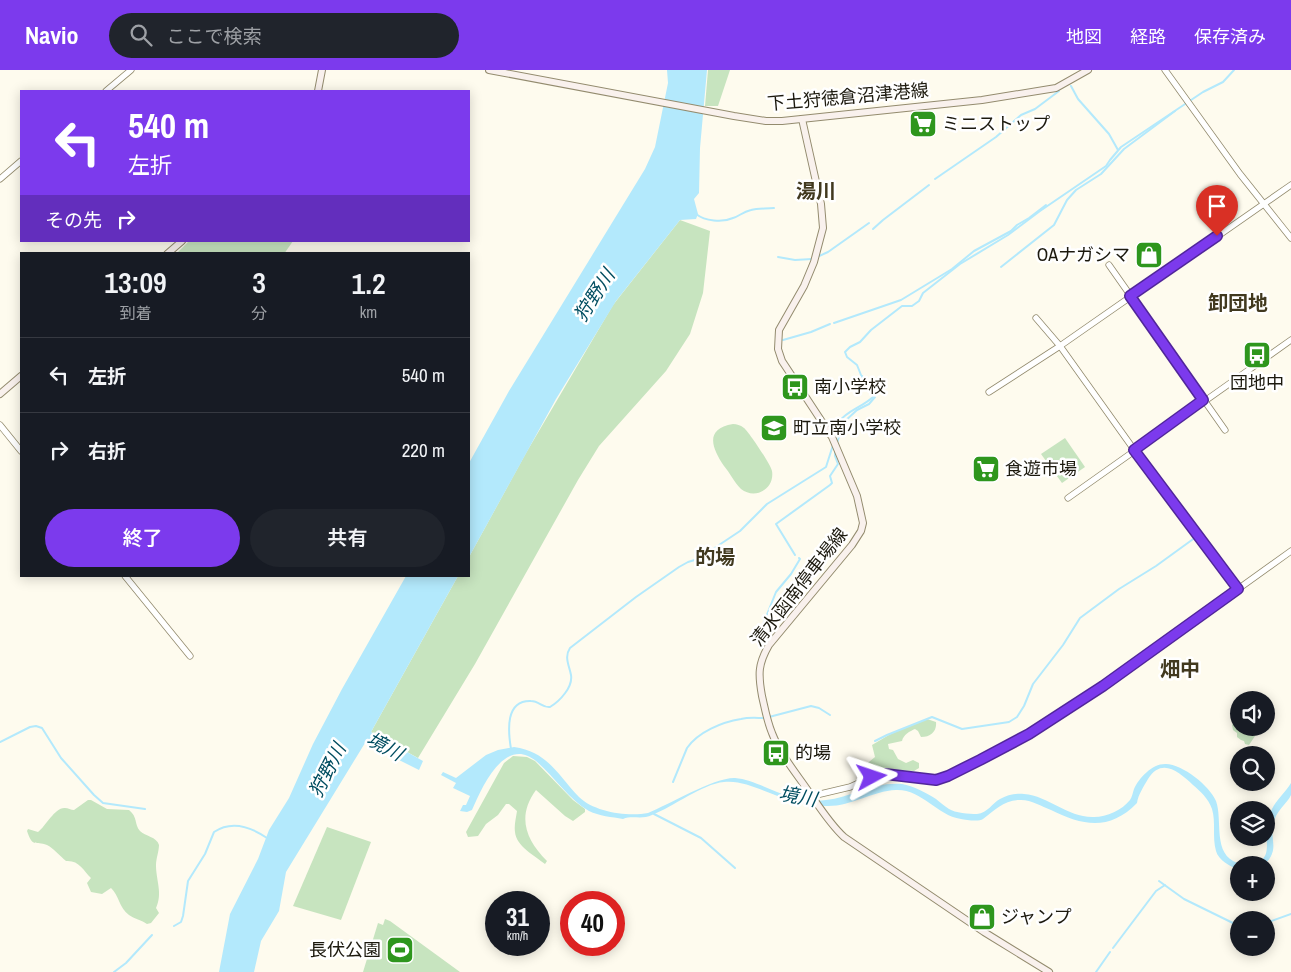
<!DOCTYPE html>
<html lang="ja">
<head>
<meta charset="utf-8">
<style>
	:root { --surface:#171b24; --page:#20242c; --text:#f1f3f6; --muted:#9ea1a6; --line:#363941; --accent:#7c3aed }
	body { margin:0; font-family:"Archivo Narrow","Noto Sans JP",sans-serif; background:var(--page); color:var(--text); height:100vh; display:flex; flex-direction:column; font-size:19px; white-space:nowrap }
	* { box-sizing:border-box; margin:0 }
	p { font-size:16px; color:var(--muted) }
	.icon { flex:none; width:28px; height:28px; fill:none; stroke:currentColor; stroke-width:2; stroke-linecap:round; stroke-linejoin:round }
	.map { position:relative; flex:1; overflow:hidden }
	.details { position:absolute; left:20px; top:182px; width:450px; height:325px; display:flex; flex-direction:column; background:var(--surface); border-radius:0px; box-shadow:0 2px 12px #0003 }
	.details>* { flex:none }
	.hud { position:absolute; left:20px; top:20px; width:450px; height:152px; border-radius:0px; box-shadow:0 2px 12px #0003; background:#7c3aed; color:#fff; overflow:hidden }
	.fabs { position:absolute; left:1230px; top:621px; display:grid; gap:10px }
	.fabs a { display:grid; place-items:center; width:45px; height:45px; border-radius:50%; background:var(--surface); box-shadow:0 2px 12px #0003; font-size:25px }
	.speed { position:absolute; left:485px; top:821px; display:flex; gap:10px; font-size:25px; font-weight:700; text-align:center }
	.speed>* { display:grid; place-content:center; width:65px; height:65px; border-radius:50%; background:var(--surface); box-shadow:0 2px 12px #0003; line-height:1 }
	.speed small { font-size:12px; font-weight:400 }
	.speed .limit { border:8px solid #d22; background:#fff; color:#111 }
	.pin { position:absolute; display:grid; place-items:center; width:42px; height:42px; color:#fff; margin:-51px -21px; border-radius:50% 50% 50% 0; rotate:-45deg; box-shadow:0 0 5px #0007 }
	.pin .icon { rotate:45deg }
	.me { position:absolute; width:55px; margin:-28px; rotate:85deg; stroke-linejoin:round; filter:drop-shadow(0 0 4px #0008) }
	.turn { display:flex; align-items:center; gap:18px; height:105px; padding:0 25px; font-size:22px }
	.turn .icon { width:65px; height:65px; stroke-width:2.5 }
	.turn b { display:block; font-size:35px; line-height:42px }
	.then { display:flex; align-items:center; height:48px; padding:0 25px; background:#0003; gap:10px; font-size:19px }
	.eta { display:flex; justify-content:space-evenly; align-items:center; height:85px; text-align:center }
	.eta b { font-size:30px; font-weight:600; line-height:35px }
	.cta { display:flex; gap:10px; margin-top:auto; padding:10px 25px }
	.cta a { flex:1; height:58px; border-radius:30px; background:var(--accent); color:#fff; font-size:20px; font-weight:600; line-height:58px; text-align:center }
	.cta a+a { background:var(--page); color:var(--text) }
	ul { padding:0; list-style:none }
	li { display:flex; align-items:center; gap:15px; height:75px; padding:0 25px; border-top:1px solid var(--line) }
	li div { flex:1 }
	li b { display:block; font-size:19px }
	li em { font-style:normal }
	header { display:flex; align-items:center; gap:30px; box-sizing:border-box; height:70px; padding:0 25px; background:var(--accent); color:#fff }
	header strong { font-size:24px }
	nav { display:flex; gap:28px; margin-inline-start:auto; font-size:18px }
	.search { width:350px; height:45px; background:var(--page); display:flex; align-items:center; gap:12px; box-sizing:border-box; padding:0 18px; border-radius:28px; color:var(--muted); font-size:19px }
	.map>svg:first-child { display:block }
	.green { fill:#c7e4bf }
	.water { fill:#b3e9fc }
	.lines { fill:none; stroke-linecap:round; stroke-linejoin:round }
	.stream { stroke:#b3e9fc; stroke-width:2 }
	.tertiary-casing { stroke:#938b6e; stroke-width:7 }
	.secondary-casing { stroke:#938b6e; stroke-width:8 }
	.tertiary { stroke:#fff; stroke-width:5.5 }
	.secondary { stroke:#f9f1ed; stroke-width:6 }
	.route-casing { stroke:#51269a; stroke-width:12 }
	.route { stroke:#7c3aed; stroke-width:9 }
	.labels { text-anchor:middle; stroke-width:5; stroke-linejoin:round; paint-order:stroke }
	.street-label { font-size:18px; fill:#1c190e; stroke:#fff }
	.poi-label { font-size:18px; fill:#1c190e; stroke:#fff; text-anchor:start }
	.water-label { font-size:19px; font-style:italic; fill:#004d60; stroke:#fff }
	.quarter-label { font-size:20px; font-weight:bold; fill:#41391f; stroke:#fff }
</style>
</head>
<body>
<header>
<strong>Navio</strong>
<div class="search"><svg class="icon" aria-label="search" viewBox="0 0 24 24"><circle cx="10" cy="10" r="6"/><path d="M15 15l6 6"/></svg>ここで検索</div>
<nav><a>地図</a><a>経路</a><a>保存済み</a></nav>
</header>
<div class="map">
<svg width="1291" height="902" viewBox="0 0 1291 902">
	<rect width="100%" height="100%" fill="#fefbee"/>
	<g class="green">
		<path d="M708,0H730L718,36H705Z"/>
		<path d="M680,150L710,161L703,223L690,264L666,301L599,376L578,410L475,594L418,688L371,662L458,506H469V487L526,383L613,235Z"/>
		<path d="M189,171H293L284,184H176Z"/>
		<path d="M733,354C737,354 740,355 744,358C749,362 771,395 772,401C775,419 755,430 741,419C734,412 730,403 724,396C712,378 704,359 733,354Z"/>
		<path d="M1065,368L1085,397L1062,413L1041,384Z"/>
		<path d="M1239,647V658H1250L1256,660L1259,658H1266V652L1268,653L1263,663H1257L1249,675L1245,674L1244,671L1241,670L1237,667V663L1233,660L1232,655Z"/>
		<path d="M927,649L936,652C937,661 931,667 921,667L918,661L915,659C910,661 903,665 902,671L888,674L889,679L893,680L898,689L906,693L913,690L919,693V698L914,701L892,700L877,702L874,699L865,700L864,696L875,687L872,675L894,662Z"/>
		<path d="M513,686L527,687L535,691L573,730L585,739V742L573,751L565,746L536,720C517,746 525,769 547,791L545,794C535,786 516,776 515,762C514,755 516,748 517,741L509,734H506L498,745L486,754L478,766L468,767L466,762L504,693Z"/>
		<path d="M88,730H91L107,739L129,740C138,747 134,754 140,761C145,766 157,767 159,775C159,781 156,789 156,795C156,811 163,823 156,838L159,843L151,853L147,854C142,850 134,849 129,845C119,838 119,825 111,818L102,824L91,822L87,813L91,808C83,800 79,790 66,791C60,786 53,778 47,775C35,770 33,779 27,761L28,759L38,762C46,756 55,737 65,738C68,738 71,740 74,740Z"/>
		<path d="M327,757L371,772L341,850L293,836Z"/>
		<path d="M385,849L390,851L460,902H363L378,853L383,855Z"/>
	</g>
	<g class="water">
		<path d="M667,0H707L700,78L699,123L694,129L698,144L696,149L680,150L616,231L556,329L469,487V393L509,321L645,99L655,77L668,13Z"/>
		<path d="M406,506H458L371,662L423,691L419,700L365,673L286,802L279,841L261,871L254,902H219L230,844L258,789L269,760L289,728L313,674L342,619Z"/>
		<path d="M514,677C548,682 557,704 579,727C594,742 628,747 648,743C668,735 715,707 735,708C749,709 764,717 777,722C792,728 809,732 826,730C851,727 876,711 902,714C913,716 927,723 936,729C940,732 944,736 949,739C955,743 969,744 977,744C988,743 992,733 1000,729C1007,725 1016,723 1024,724C1049,726 1068,748 1094,747C1107,747 1122,740 1130,730C1132,727 1133,722 1134,719C1139,708 1152,694 1165,694C1181,693 1210,716 1216,731C1223,750 1212,785 1238,793C1242,794 1246,795 1250,794C1275,791 1264,771 1267,755C1267,750 1270,744 1272,739C1276,730 1286,722 1291,713C1291,716 1291,722 1291,725C1288,733 1275,741 1273,755C1270,771 1280,780 1264,795H1239V800C1231,797 1218,790 1216,781C1212,767 1216,752 1212,739C1208,728 1201,722 1193,715C1179,702 1162,687 1148,709C1144,716 1138,725 1137,733C1110,761 1083,756 1051,740C1041,736 1030,729 1019,730C1003,731 995,740 983,749C979,752 966,750 961,749C936,745 922,719 896,720C872,721 850,737 826,736C810,736 790,731 775,725C759,719 741,710 724,712C702,714 673,737 652,745C642,750 632,745 623,749C612,747 599,746 589,741C568,729 555,707 536,691C505,665 482,717 472,740L467,742L460,741L463,735H466L470,726L453,718L456,713L441,705L443,702L456,708L486,685L498,680Z"/>
	</g>
	<g class="lines">
		<g class="stream">
			<path d="M1071,16L1078,29L1109,64L1118,80"/>
			<path d="M935,109L996,67L1021,45L1035,39L1059,21"/>
			<path d="M696,144C705,151 722,153 733,148C740,146 742,142 751,140C758,138 766,139 774,138"/>
			<path d="M873,159L883,150L929,115"/>
			<path d="M778,187L795,190L812,189"/>
			<path d="M817,187L828,182L869,153"/>
			<path d="M1001,197L1054,155L1067,130L1076,120L1101,104L1124,79L1175,41"/>
			<path d="M834,253L901,230L952,199L974,181L1011,161L1017,155L1029,148L1046,135"/>
			<path d="M783,270L811,262L830,254"/>
			<path d="M836,368C837,362 837,356 840,351C845,342 864,336 873,327L872,319L863,310L857,295L847,287L845,282L850,277L860,272L871,260L902,236H912L919,231L923,223L960,194L1008,165L1040,141L1106,96L1110,90L1121,77L1203,22L1223,12L1234,0"/>
			<path d="M837,373L844,352L857,340L869,334L875,327L873,318L862,306"/>
			<path d="M795,485L776,454L830,415L832,413L830,406L838,394L835,386V380"/>
			<path d="M751,566L762,557L776,522L791,504L800,489L799,488"/>
			<path d="M769,647L811,636L819,638L830,645"/>
			<path d="M875,671L887,665L932,647L962,659L1009,652L1017,647L1024,636L1033,614L1063,575L1080,548L1119,519L1156,496L1196,467"/>
			<path d="M0,672L30,657L36,656L42,658L61,688L94,725L103,733L145,739"/>
			<path d="M511,679C508,661 505,630 531,631C539,631 543,638 550,637C560,631 573,617 571,605C569,595 564,587 570,578L636,527L679,497L688,492L698,489L740,461L767,434L826,397L833,375"/>
			<path d="M673,712L687,678C698,662 722,652 741,649C749,647 757,648 764,648"/>
			<path d="M654,744L701,768L735,798"/>
			<path d="M1159,811L1184,829L1239,856"/>
			<path d="M1266,853L1291,844"/>
			<path d="M174,856L181,852L183,846L188,811L205,784L214,762C232,750 251,757 267,768"/>
			<path d="M1113,878L1156,821L1165,815"/>
			<path d="M114,902L126,893L152,865"/>
			<path d="M1096,902L1110,882"/>
		</g>
		<g class="tertiary-casing">
			<g id="tertiary">
				<path d="M1165,0L1240,104L1291,168"/>
				<path d="M106,21L131,0"/>
				<path d="M0,109L21,91"/>
				<path d="M1109,195L1225,360"/>
				<path d="M1036,248L1060,276L1155,409L1203,470L1238,519"/>
				<path d="M989,322L1060,276L1291,115"/>
				<path d="M0,355L21,381"/>
				<path d="M1068,428L1291,270"/>
				<path d="M125,506L190,586"/>
				<path d="M812,726L850,717L872,707L885,704L936,710L948,707L980,690L1029,664L1103,616L1291,481"/>
			</g>
		</g>
		<g class="secondary-casing">
			<g id="secondary">
				<path d="M489,0L734,46L766,51H782L982,30L1056,18L1088,0"/>
				<path d="M318,21L322,0"/>
				<path d="M802,49L821,134L823,158L814,192L804,216L779,260L778,279L782,291L832,367L857,426L863,453L861,461L852,475L769,575C758,594 758,604 762,626C765,639 767,651 772,663C780,684 796,703 809,722C820,738 830,754 844,767L984,862L1049,902"/>
				<path d="M167,184L182,171"/>
				<path d="M0,324L21,306"/>
			</g>
		</g>
		<use href="#tertiary" class="tertiary"/>
		<use href="#secondary" class="secondary"/>
	</g>
	<g class="lines">
		<g class="route-casing">
			<path id="route" d="M872,707L885,704L936,710L948,706L980,690L1029,664L1103,616L1238,519L1134,380L1203,330L1130,226L1217,166"/>
		</g>
		<use href="#route" class="route"/>
	</g>
	<defs>
		<g id="supermarket-square" transform="scale(1.4375)"><rect x="-9" y="-9" width="18" height="18" rx="4" fill="#2e961d" stroke="#fff"/><path d="M-6-5.5h2.5l.6 2H6L4.5 2H-2.5L-4.4-4H-6ZM-1.5 3.2a1.3 1.3 0 1 0 .1 0ZM3 3.2a1.3 1.3 0 1 0 .1 0Z" fill="#fff"/></g>
		<g id="shop-square" transform="scale(1.4375)"><rect x="-9" y="-9" width="18" height="18" rx="4" fill="#2e961d" stroke="#fff"/><path d="M-5-2.5h2.3a2.7 3.5 0 0 1 5.4 0H5L5.5 6h-11ZM-1.5-2.5h3a1.5 2.3 0 0 0-3 0Z" fill="#fff"/></g>
		<g id="bus-square" transform="scale(1.4375)"><rect x="-9" y="-9" width="18" height="18" rx="4" fill="#2e961d" stroke="#fff"/><path d="M-5-6H5V4H4V6H2V4H-2V6H-4V4H-5ZM-3.5-4V0h7V-4ZM-3.5 1.2v1.5H-2V1.2ZM2 1.2v1.5H3.5V1.2Z" fill="#fff"/></g>
		<g id="school-square" transform="scale(1.4375)"><rect x="-9" y="-9" width="18" height="18" rx="4" fill="#2e961d" stroke="#fff"/><path d="M0-5L7-2L0 1L-7-2ZM-4 1L0 2.5L4 1V4Q0 6-4 4Z" fill="#fff"/></g>
		<g id="stadium-square" transform="scale(1.4375)"><rect x="-9" y="-9" width="18" height="18" rx="4" fill="#2e961d" stroke="#fff"/><path d="M0-5a6.5 5 0 1 0 0 10a6.5 5 0 1 0 0-10ZM-3.5-1.8h7v3.6h-7Z" fill="#fff"/></g>
	</defs>
	<g fill-rule="evenodd">
		<use href="#supermarket-square" x="923" y="54"/>
		<use href="#shop-square" x="1149" y="185"/>
		<use href="#bus-square" x="1257" y="285"/>
		<use href="#bus-square" x="795" y="317"/>
		<use href="#school-square" x="774" y="358"/>
		<use href="#supermarket-square" x="986" y="399"/>
		<use href="#bus-square" x="776" y="683"/>
		<use href="#shop-square" x="982" y="847"/>
		<use href="#stadium-square" x="400" y="880"/>
	</g>
	<g class="labels">
		<g class="street-label">
			<text transform="translate(848 27) rotate(-5)" y="6">下土狩徳倉沼津港線</text>
			<text transform="translate(799 517) rotate(-52)" y="6">清水函南停車場線</text>
		</g>
		<g class="poi-label">
			<text x="942" y="60">ミニストップ</text>
			<text x="1130" y="191" text-anchor="end">OAナガシマ</text>
			<text x="1257" y="319" text-anchor="middle">団地中</text>
			<text x="814" y="323">南小学校</text>
			<text x="793" y="364">町立南小学校</text>
			<text x="1005" y="405">食遊市場</text>
			<text x="795" y="689">的場</text>
			<text x="1001" y="853">ジャンプ</text>
			<text x="381" y="886" text-anchor="end">長伏公園</text>
		</g>
		<g class="water-label">
			<text transform="translate(594 225) rotate(-57)" y="7">狩野川</text>
			<text transform="translate(385 676) rotate(28)" y="7">境川</text>
			<text transform="translate(327 700) rotate(-63)" y="7">狩野川</text>
			<text transform="translate(798 726) rotate(10)" y="7">境川</text>
		</g>
		<g class="quarter-label">
			<text x="816" y="128">湯川</text>
			<text x="1238" y="240">卸団地</text>
			<text x="715" y="494">的場</text>
			<text x="1180" y="606">畑中</text>
		</g>
	</g>
</svg>
<div class="fabs">
<a><svg class="icon" aria-label="sound" viewBox="0 0 24 24"><path d="M4 9h4l5-4v14l-5-4H4zM17 9q2 3 0 6"/></svg></a>
<a><svg class="icon" aria-label="search" viewBox="0 0 24 24"><circle cx="10" cy="10" r="6"/><path d="M15 15l6 6"/></svg></a>
<a><svg class="icon" aria-label="layers" viewBox="0 0 24 24"><path d="M12 4l9 5-9 5-9-5zM3 14l9 5 9-5"/></svg></a>
<a>+</a>
<a>−</a>
</div>
<div class="speed"><div>31<small>km/h</small></div><div class="limit">40</div></div>
<div class="pin" style="left:1217px;top:166px;background:#d93025"><svg class="icon" aria-label="arrive" viewBox="0 0 24 24"><path d="M6 21V4h12l-3 4 3 4H6"/></svg></div>
<svg class="me" style="left:872px;top:707px" viewBox="-20 -20 40 40"><path d="M0-17L14 15 0 8-14 15z" fill="#7c3aed" stroke="#fff" stroke-width="4"/></svg>
<div class="hud">
<div class="turn"><svg class="icon" aria-label="left" viewBox="0 0 24 24"><path d="M17 20v-9H6M10 6l-5 5 5 5"/></svg><div><b>540 m</b>左折</div></div>
<div class="then">その先<svg class="icon" aria-label="right" viewBox="0 0 24 24"><path d="M7 20v-9h11M14 6l5 5-5 5"/></svg></div>
</div>
<section class="details">
<div class="eta">
<div><b>13:09</b><p>到着</p></div>
<div><b>3</b><p>分</p></div>
<div><b>1.2</b><p>km</p></div>
</div>
<ul>
<li><svg class="icon" aria-label="left" viewBox="0 0 24 24"><path d="M17 20v-9H6M10 6l-5 5 5 5"/></svg><div><b>左折</b></div><em>540 m</em></li>
<li><svg class="icon" aria-label="right" viewBox="0 0 24 24"><path d="M7 20v-9h11M14 6l5 5-5 5"/></svg><div><b>右折</b></div><em>220 m</em></li>
</ul>
<div class="cta"><a>終了</a><a>共有</a></div>
</section>
</div>
</body>
</html>
